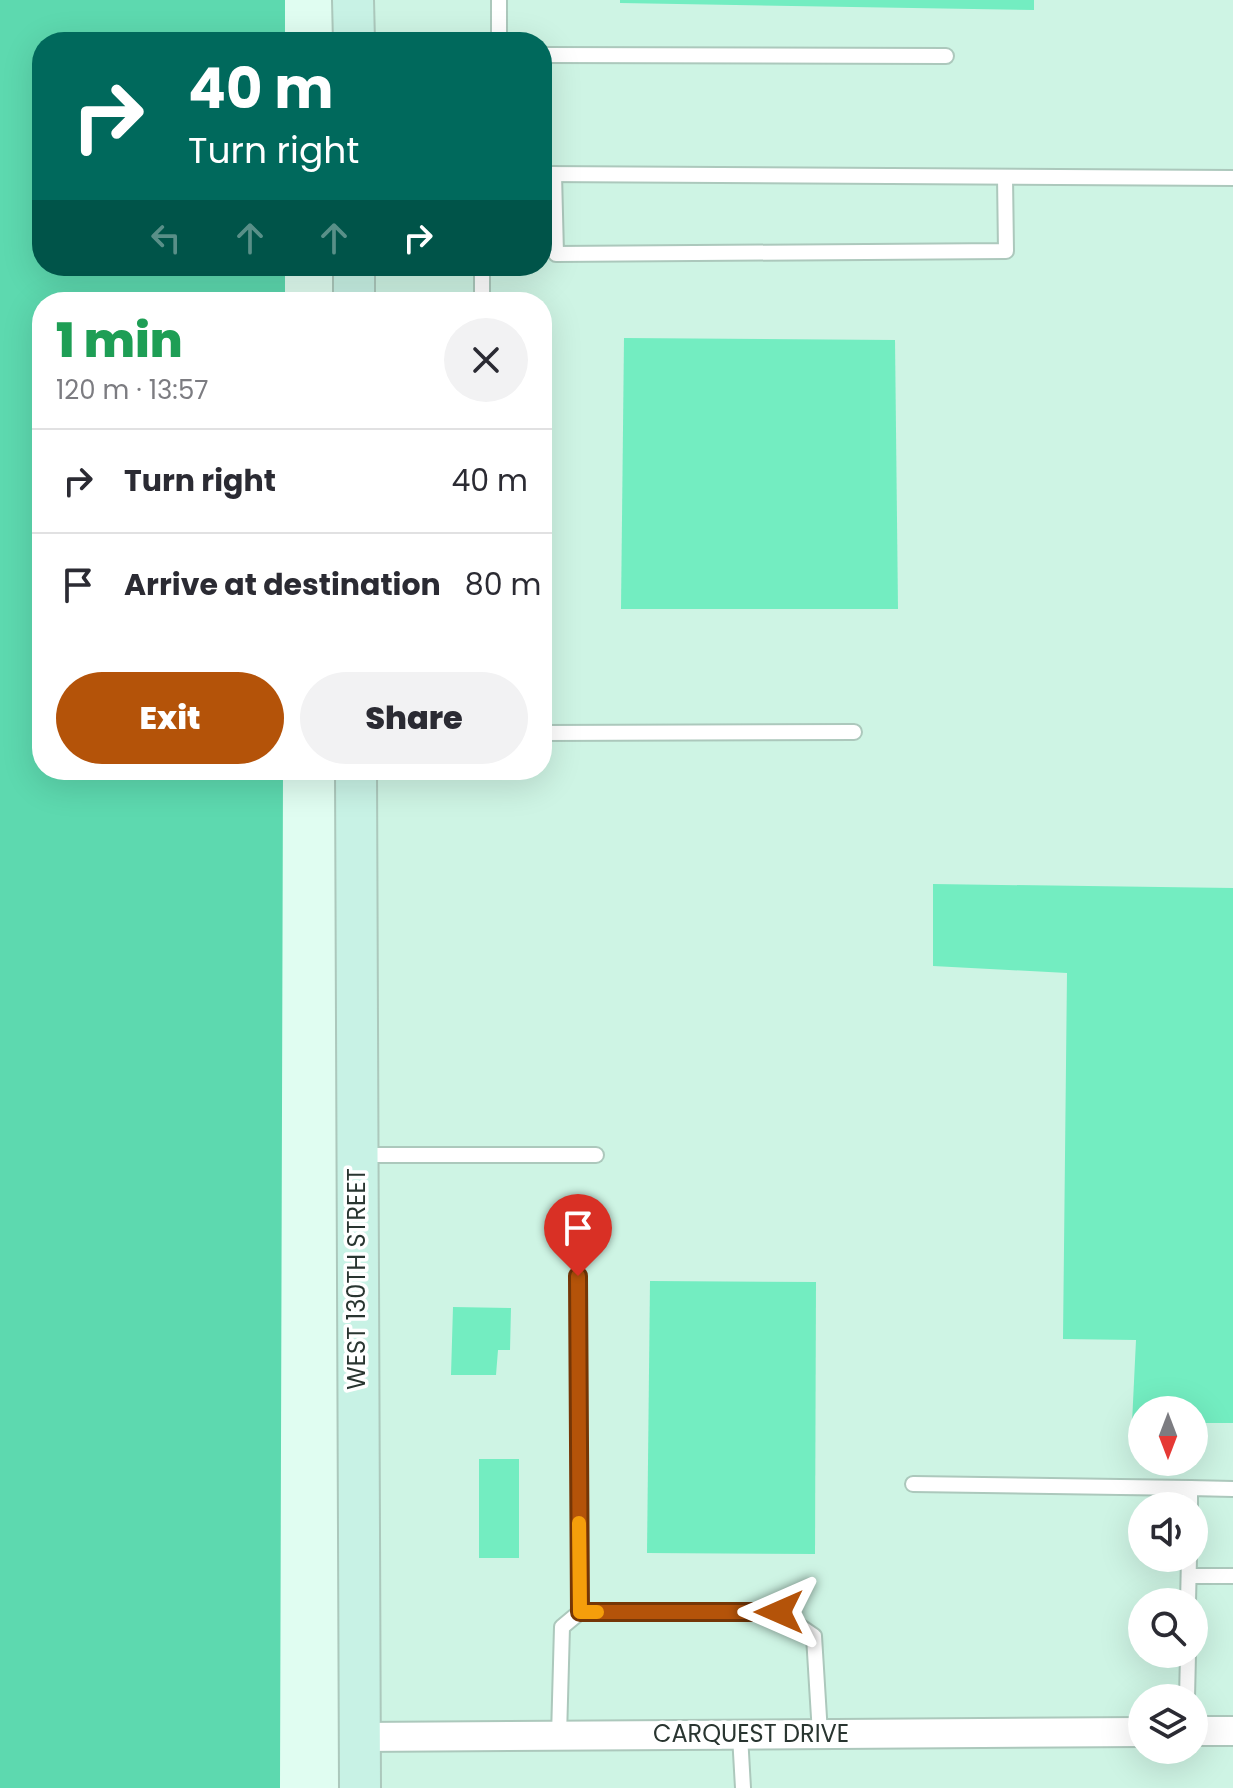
<!DOCTYPE html>
<html lang="en">
<head>
<meta charset="utf-8">
<style>
	:root { --surface:#fff; --page:#f2f2f3; --text:#2b2b33; --muted:#7c7c81; --line:#e1e1e2; --accent:#b45309 }
	body { margin:0; font-family:Poppins,sans-serif; background:var(--page); color:var(--text); height:100vh; display:flex; flex-direction:column; font-size:30px; white-space:nowrap }
	* { box-sizing:border-box; margin:0 }
	p { font-size:26px; color:var(--muted) }
	.icon { flex:none; width:44px; height:44px; fill:none; stroke:currentColor; stroke-width:2; stroke-linecap:round; stroke-linejoin:round }
	.map { position:relative; flex:1; overflow:hidden }
	.side { position:absolute; left:32px; top:292px; width:520px; height:488px; display:flex; flex-direction:column; background:var(--surface); border-radius:32px; box-shadow:0 8px 32px #0002 }
	.side>* { flex:none }
	.hud { position:absolute; left:32px; top:32px; width:520px; height:244px; border-radius:32px; box-shadow:0 8px 32px #0002; background:#00695c; color:#fff; overflow:hidden }
	.needle { width:52px; rotate:180deg }
	.buttons { position:absolute; left:1128px; top:1396px; display:grid; gap:16px }
	.buttons a { display:grid; place-items:center; width:80px; height:80px; border-radius:50%; background:var(--surface); box-shadow:0 8px 32px #0002; font-size:40px }
	.pin { position:absolute; display:grid; place-items:center; width:68px; height:68px; color:#fff; margin:-82px -34px; border-radius:50% 50% 50% 0; rotate:-45deg; box-shadow:0 0 8px #0007 }
	.pin .icon { rotate:45deg }
	.me { position:absolute; width:88px; margin:-44px; rotate:270deg; stroke-linejoin:round; filter:drop-shadow(0 0 6px #0008) }
	.turn { display:flex; align-items:center; gap:28px; height:168px; padding:0 24px; font-size:36px }
	.turn .icon { width:104px; height:104px; stroke-width:2.5 }
	.turn b { display:block; font-size:56px; line-height:68px }
	.lanes { display:flex; align-items:center; height:76px; padding:0 24px; background:#0003; justify-content:center; gap:40px; direction:ltr }
	.lanes .off { opacity:.35 }
	.round { display:grid; place-items:center; flex:none; width:84px; height:84px; border-radius:42px; background:var(--page) }
	.head { display:flex; align-items:center; justify-content:space-between; height:136px; padding:0 24px }
	h1 { font-size:48px; font-weight:800; line-height:60px; color:#1e9e55 }
	.primary-button { display:flex; gap:16px; margin-top:auto; padding:16px 24px }
	.primary-button a { flex:1; height:92px; border-radius:48px; background:var(--accent); color:#fff; font-size:32px; font-weight:800; line-height:92px; text-align:center }
	.primary-button a+a { background:var(--page); color:var(--text) }
	ul { padding:0; list-style:none }
	li { display:flex; align-items:center; gap:24px; height:104px; padding:0 24px; border-top:2px solid var(--line) }
	li div { flex:1 }
	li b { display:block; font-size:30px }
	li em { font-style:normal }
	.map>svg:first-child { display:block }
	.built { fill:#cef4e4; fill-rule:evenodd }
	.forest { fill:#5dd9af }
	.building { fill:#73edc1 }
	.lines { fill:none; stroke-linecap:round; stroke-linejoin:round }
	.service-casing { stroke:#acc8bc; stroke-width:18 }
	.minor-casing { stroke:#acc8bc; stroke-width:32 }
	.secondary-casing { stroke:#acc8bc; stroke-width:44 }
	.service { stroke:#fff; stroke-width:14 }
	.minor { stroke:#fff; stroke-width:28 }
	.secondary { stroke:#c8f2e5; stroke-width:40 }
	.route-casing { stroke:#753606; stroke-width:20 }
	.route { stroke:#b45309; stroke-width:14 }
	.slow { stroke:#f59e0b; stroke-width:14 }
	.labels { text-anchor:middle; stroke-width:7; stroke-linejoin:round; paint-order:stroke }
	.street-label { font-size:24px; fill:#293530; stroke:#fff }
</style>
</head>
<body>
<div class="map">
<svg width="1233" height="1788" viewBox="0 0 1233 1788">
	<rect width="100%" height="100%" fill="#e0fdf1"/>
	<path class="built" d="M356,0H1233V1788H360L358,770H542V302H357V266H542V42H356ZM1142,1410H1194V1462H1142ZM1142,1506H1194V1558H1142ZM1142,1602H1194V1654H1142ZM1142,1698H1194V1750H1142Z"/>
	<path class="forest" d="M0,0H285V42H42V266H285V302H42V770H283L280,1788H0Z"/>
	<g class="building">
		<path d="M620,0H1034V10L620,3Z"/>
		<path d="M624,338L895,340L898,609H621Z"/>
		<path d="M933,884L1233,888V1423H1194V1410H1142V1423H1132L1136,1340L1063,1339L1067,973L933,966Z"/>
		<path d="M650,1281L816,1282L815,1554L647,1553Z"/>
		<path d="M453,1307L511,1308L510,1350H498L496,1375H451Z"/>
		<rect x="479" y="1459" width="40" height="99"/>
	</g>
	<g class="lines">
		<g class="service-casing">
			<g id="service">
				<path d="M499,0V42"/>
				<path d="M542,55L946,56"/>
				<path d="M542,174L1233,178"/>
				<path d="M554,174L556,254L1006,251L1005,177"/>
				<path d="M482,302V266"/>
				<path d="M542,733L854,732"/>
				<path d="M361,1155H596"/>
				<path d="M578,1276L580,1612"/>
				<path d="M913,1484L1190,1488"/>
				<path d="M1190,1506V1488L1233,1489"/>
				<path d="M1189,1576H1233"/>
				<path d="M1188,1602L1189,1558"/>
				<path d="M1187,1698L1188,1654"/>
				<path d="M740,1735L743,1788"/>
				<path d="M559,1736L562,1627L580,1612H779L814,1636L820,1734"/>
			</g>
		</g>
		<g class="minor-casing">
			<g id="minor">
				<path d="M1194,1731H1233"/>
				<path d="M359,1737L1142,1732"/>
			</g>
		</g>
		<g class="secondary-casing">
			<g id="secondary">
				<path d="M353,0L354,42"/>
				<path d="M354,266V302"/>
				<path d="M356,770L360,1788"/>
			</g>
		</g>
		<use href="#service" class="service"/>
		<use href="#minor" class="minor"/>
		<use href="#secondary" class="secondary"/>
	</g>
	<g class="lines">
		<g class="route-casing">
			<path id="route" d="M578,1276L580,1612H779"/>
		</g>
		<use href="#route" class="route"/>
		<path class="slow" d="M579,1523L580,1612H597"/>
	</g>
	<g class="labels">
		<g class="street-label">
			<text transform="translate(357 1279) rotate(-90)" y="8">WEST 130TH STREET</text>
			<text x="751" y="1742">CARQUEST DRIVE</text>
		</g>
	</g>
</svg>
<div class="buttons">
<a><svg class="needle" viewBox="-14 -14 28 28"><path d="M0-13l5 13h-10z" fill="#e53935"/><path d="M0 13l5-13h-10z" fill="#7c7c81"/></svg></a>
<a><svg class="icon" aria-label="sound" viewBox="0 0 24 24"><path d="M4 9h4l5-4v14l-5-4H4zM17 9q2 3 0 6"/></svg></a>
<a><svg class="icon" aria-label="search" viewBox="0 0 24 24"><circle cx="10" cy="10" r="6"/><path d="M15 15l6 6"/></svg></a>
<a><svg class="icon" aria-label="layers" viewBox="0 0 24 24"><path d="M12 4l9 5-9 5-9-5zM3 14l9 5 9-5"/></svg></a>
</div>
<div class="pin" style="left:578px;top:1276px;background:#d93025"><svg class="icon" aria-label="arrive" viewBox="0 0 24 24"><path d="M6 21V4h12l-3 4 3 4H6"/></svg></div>
<svg class="me" style="left:779px;top:1612px" viewBox="-20 -20 40 40"><path d="M0-17L14 15 0 8-14 15z" fill="#b45309" stroke="#fff" stroke-width="4"/></svg>
<div class="hud">
<div class="turn"><svg class="icon" aria-label="right" viewBox="0 0 24 24"><path d="M7 20v-9h11M14 6l5 5-5 5"/></svg><div><b>40 m</b>Turn right</div></div>
<div class="lanes"><svg class="icon off" aria-label="left" viewBox="0 0 24 24"><path d="M17 20v-9H6M10 6l-5 5 5 5"/></svg><svg class="icon off" aria-label="ahead" viewBox="0 0 24 24"><path d="M12 20V5M6 11l6-6 6 6"/></svg><svg class="icon off" aria-label="ahead" viewBox="0 0 24 24"><path d="M12 20V5M6 11l6-6 6 6"/></svg><svg class="icon" aria-label="right" viewBox="0 0 24 24"><path d="M7 20v-9h11M14 6l5 5-5 5"/></svg></div>
</div>
<section class="side">
<div class="head"><div><h1>1 min</h1><p>120 m · 13:57</p></div><a class="round"><svg class="icon" aria-label="close" viewBox="0 0 24 24"><path d="M6 6l12 12M18 6L6 18"/></svg></a></div>
<ul>
<li><svg class="icon" aria-label="right" viewBox="0 0 24 24"><path d="M7 20v-9h11M14 6l5 5-5 5"/></svg><div><b>Turn right</b></div><em>40 m</em></li>
<li><svg class="icon" aria-label="arrive" viewBox="0 0 24 24"><path d="M6 21V4h12l-3 4 3 4H6"/></svg><div><b>Arrive at destination</b></div><em>80 m</em></li>
</ul>
<div class="primary-button"><a>Exit</a><a>Share</a></div>
</section>
</div>
</body>
</html>
